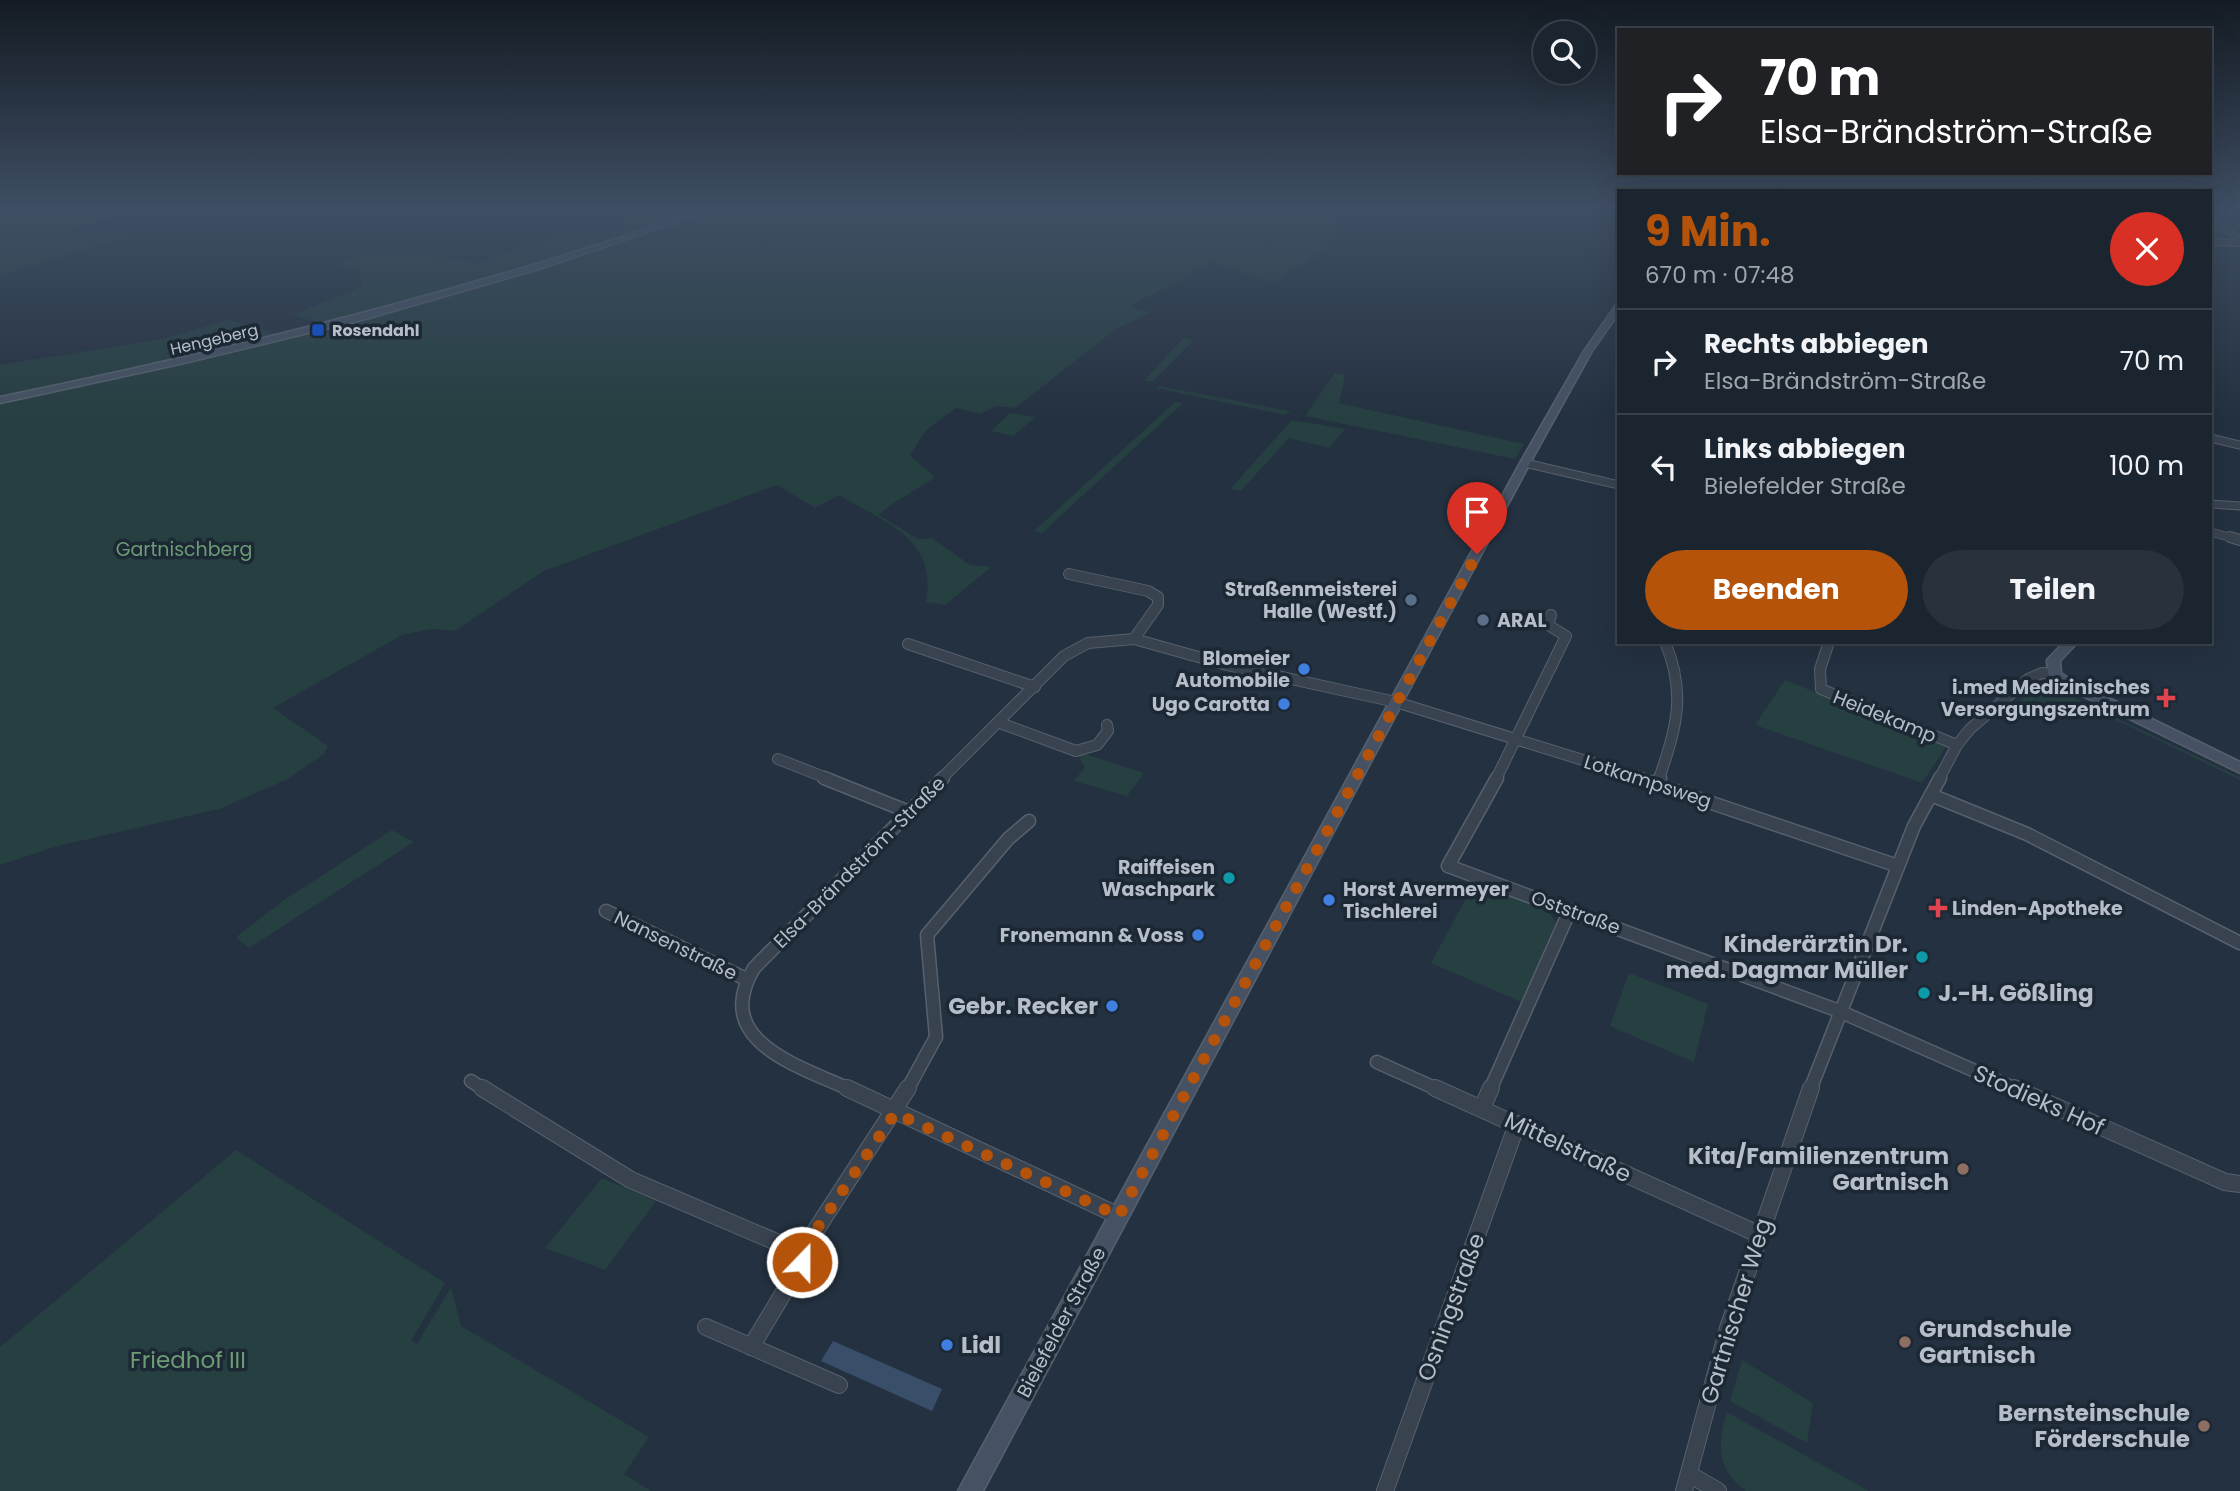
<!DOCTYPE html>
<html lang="de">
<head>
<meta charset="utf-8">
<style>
	:root { --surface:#1b2530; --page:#28313c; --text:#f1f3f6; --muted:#a0a5ab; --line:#39424c; --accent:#b45309 }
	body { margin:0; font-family:Poppins,sans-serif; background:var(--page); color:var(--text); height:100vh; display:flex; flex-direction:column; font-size:26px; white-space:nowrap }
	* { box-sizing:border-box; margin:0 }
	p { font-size:23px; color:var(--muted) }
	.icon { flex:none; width:38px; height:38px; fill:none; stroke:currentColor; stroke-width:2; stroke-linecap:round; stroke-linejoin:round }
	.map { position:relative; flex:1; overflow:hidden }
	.drawer { position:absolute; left:1617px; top:189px; width:595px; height:455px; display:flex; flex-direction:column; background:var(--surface); border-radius:0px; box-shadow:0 7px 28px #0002,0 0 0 2px var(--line) }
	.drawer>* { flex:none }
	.top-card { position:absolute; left:1617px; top:28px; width:595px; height:147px; border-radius:0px; box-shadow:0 7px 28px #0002,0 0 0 2px var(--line); background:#202124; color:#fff; overflow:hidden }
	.fabs { position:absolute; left:1533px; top:21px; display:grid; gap:14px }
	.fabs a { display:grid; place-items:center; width:63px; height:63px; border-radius:50%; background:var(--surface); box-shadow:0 7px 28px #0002,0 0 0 2px var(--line); font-size:35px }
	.pin { position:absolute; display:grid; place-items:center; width:60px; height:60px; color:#fff; margin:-72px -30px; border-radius:50% 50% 50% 0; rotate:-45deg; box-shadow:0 0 7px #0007 }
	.pin .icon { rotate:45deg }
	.me { position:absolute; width:77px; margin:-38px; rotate:22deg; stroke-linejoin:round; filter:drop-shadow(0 0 5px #0008) }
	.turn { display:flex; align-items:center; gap:24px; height:147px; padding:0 28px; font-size:32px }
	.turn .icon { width:91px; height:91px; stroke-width:2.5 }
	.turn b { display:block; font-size:49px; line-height:60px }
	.round { display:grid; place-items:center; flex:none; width:74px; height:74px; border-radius:37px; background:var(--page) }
	.head { display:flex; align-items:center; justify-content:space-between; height:119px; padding:0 28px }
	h1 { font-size:42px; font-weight:700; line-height:52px; color:var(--accent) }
	.primary-button { display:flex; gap:14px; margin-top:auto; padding:14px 28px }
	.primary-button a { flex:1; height:80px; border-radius:42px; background:var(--accent); color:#fff; font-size:28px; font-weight:700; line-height:80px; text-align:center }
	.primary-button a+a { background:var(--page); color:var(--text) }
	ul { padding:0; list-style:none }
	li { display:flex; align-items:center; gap:21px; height:105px; padding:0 28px; border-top:2px solid var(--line) }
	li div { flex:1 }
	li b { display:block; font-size:26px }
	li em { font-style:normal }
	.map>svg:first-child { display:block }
	.green { fill:#263f41 }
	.water { fill:#394f69 }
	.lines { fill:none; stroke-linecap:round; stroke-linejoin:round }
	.street-far4-casing { stroke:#56616d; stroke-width:8 }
	.street-far3-casing { stroke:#56616d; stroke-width:9 }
	.street-far2-casing { stroke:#56616d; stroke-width:12 }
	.street-far1-casing { stroke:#56616d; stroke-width:15 }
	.street-casing { stroke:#56616d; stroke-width:18 }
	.secondary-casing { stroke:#56616d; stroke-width:3 }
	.street-far4 { stroke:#394350; stroke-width:6 }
	.street-far3 { stroke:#394350; stroke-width:7 }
	.street-far2 { stroke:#394350; stroke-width:10 }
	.street-far1 { stroke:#394350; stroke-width:12 }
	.street { stroke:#394350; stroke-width:16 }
	.secondary { fill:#465263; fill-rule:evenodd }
	.route { stroke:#b45309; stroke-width:12; stroke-dasharray:0 21.6 }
	.transit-dot { fill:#1a4fb4; stroke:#1d2835; stroke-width:2.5 }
	.service-dot { fill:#5c6f8a; stroke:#1d2835; stroke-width:2.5 }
	.shop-dot { fill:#3f7fe0; stroke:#1d2835; stroke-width:2.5 }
	.health-dot { fill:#e0444e; stroke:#1d2835; stroke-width:2.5 }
	.culture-dot { fill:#0f9aa8; stroke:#1d2835; stroke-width:2.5 }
	.education-dot { fill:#8d6e63; stroke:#1d2835; stroke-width:2.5 }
	.labels { text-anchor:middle; stroke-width:7; stroke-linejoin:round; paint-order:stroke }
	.far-poi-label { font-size:16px; font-weight:bold; fill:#b5beca; stroke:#1d2835; text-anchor:start }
	.far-street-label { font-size:16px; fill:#b5beca; stroke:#1d2835 }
	.park-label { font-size:19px; fill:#6c9c75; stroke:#1d2835 }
	.poi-label { font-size:19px; font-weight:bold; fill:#b5beca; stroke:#1d2835; text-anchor:end }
	.street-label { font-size:19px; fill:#b5beca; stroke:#1d2835 }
	.near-poi-label { font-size:23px; font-weight:bold; fill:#b5beca; stroke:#1d2835; text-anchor:end }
	.near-street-label { font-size:23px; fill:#b5beca; stroke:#1d2835 }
	.near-park-label { font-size:23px; fill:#6c9c75; stroke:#1d2835 }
</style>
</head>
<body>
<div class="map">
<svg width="2240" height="1491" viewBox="0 0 2240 1491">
	<rect width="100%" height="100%" fill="#243140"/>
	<g class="green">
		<path d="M0,209H140L67,231L133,235L0,276Z"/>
		<path d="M629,209H701L623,237L606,231L625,223L609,219Z"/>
		<path d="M715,209H1297L1303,213L1347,218L1322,252L1272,283L1205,260L1213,263L1129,306L1151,312L1116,329L1015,408L996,406L981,414L956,408L925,431L910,456L935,477C921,488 887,505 879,515L918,539L932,538L970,565L991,567L945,605L926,602C938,538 885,523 839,495L815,508L777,485L544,571L455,631L432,629L402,635L273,708L328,746L324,754L286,780L219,809L58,846L0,865V401C245,347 479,296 715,209Z"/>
		<path d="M582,227L620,238L324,324L292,315L361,287L360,272L333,265L361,254L429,255L477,263Z"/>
		<path d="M228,320L283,335L0,396V365L166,338Z"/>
		<path d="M1183,338L1194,340L1153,381H1144Z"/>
		<path d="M1335,373L1345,375L1339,403L1524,444L1515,459L1305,416Z"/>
		<path d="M1160,386L1289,411L1290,412L1285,415L1156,388Z"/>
		<path d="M1175,402L1183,403L1042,533L1034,531Z"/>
		<path d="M1010,413L1035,417L1013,436L991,431Z"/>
		<path d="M1292,420L1345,429L1329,448L1289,438L1241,491L1230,489Z"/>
		<path d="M1785,680L1938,741L1946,747L1922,783L1755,725Z"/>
		<path d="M2045,684L2240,777V780L2085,705L2065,702L2052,709L2034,700L2006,722L2001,717L2038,685Z"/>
		<path d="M1085,754L1144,773L1127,796L1074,781L1085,767L1078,756Z"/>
		<path d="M392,830L414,842L249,948L236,937L284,900Z"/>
		<path d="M1487,887L1546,908L1556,922L1521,1002L1431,963L1470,891Z"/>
		<path d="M1629,973L1708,1004L1694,1062L1610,1026Z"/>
		<path d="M236,1150L445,1283L411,1341L417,1344L451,1287L461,1326L649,1437L624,1474L651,1491H0V1347Z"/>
		<path d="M602,1178L656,1201L605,1270L545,1248Z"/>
		<path d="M1742,1360L1813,1403L1807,1443L1730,1401Z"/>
		<path d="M1727,1412L1869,1491H1746C1716,1469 1717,1444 1727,1412Z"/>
	</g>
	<path class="water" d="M833,1341L942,1389L932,1411L821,1361Z"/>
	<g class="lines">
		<g class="street-far4-casing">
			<g id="street-far4">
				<path d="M2210,218L2240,240"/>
				<path d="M2210,242L2240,243"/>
			</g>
		</g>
		<g class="street-far3-casing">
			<g id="street-far3">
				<path d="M2210,438L2240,445"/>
				<path d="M1525,463L1619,485"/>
				<path d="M2210,504L2240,506"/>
				<path d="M2210,532L2237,539"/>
			</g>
		</g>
		<g class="street-far2-casing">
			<g id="street-far2">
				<path d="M2230,537L2240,540"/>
				<path d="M1069,574L1148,591L1158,597V605L1134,639"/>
				<path d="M1829,642L1820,669L1821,689L1957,745"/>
				<path d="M908,644L1035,687"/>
				<path d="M1000,723L1076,751L1097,745L1108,731L1107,725"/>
				<path d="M778,759L829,779"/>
				<path d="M941,779L1064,656L1088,643L1134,639L1227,665L1396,702L1644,779"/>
				<path d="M1496,779L1566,636L1548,625L1551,615"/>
				<path d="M1659,779C1676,728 1687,694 1665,642"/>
				<path d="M1939,779L1957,745L1970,729L2028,679L2042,673L2055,674"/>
			</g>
		</g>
		<g class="street-far1-casing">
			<g id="street-far1">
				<path d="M824,778L909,812"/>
				<path d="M1497,778L1448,866L1839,1011L2018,1090"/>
				<path d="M1638,778L1898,866"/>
				<path d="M1658,784L1660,778"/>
				<path d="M1931,795L2027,834L2240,943"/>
				<path d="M606,911L746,979"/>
				<path d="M1377,1062L1439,1090"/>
				<path d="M471,1081L485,1090"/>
				<path d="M851,1090C800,1066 710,1042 754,968L943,778"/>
				<path d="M907,1090L936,1037L927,935L1008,839L1029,821"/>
				<path d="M1490,1090L1570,910"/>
				<path d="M1810,1090L1914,826L1940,778"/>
			</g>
		</g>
		<g class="street-casing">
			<g id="street">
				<path d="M482,1088L631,1180L788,1247L801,1245L812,1236L908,1088"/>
				<path d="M847,1088L1119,1216"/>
				<path d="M1435,1088L1758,1234"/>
				<path d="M2014,1088L2225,1182L2240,1184"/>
				<path d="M1482,1108L1491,1088"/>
				<path d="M706,1327L839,1385"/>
				<path d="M751,1347L802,1262L801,1245"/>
				<path d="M1689,1474L1718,1491"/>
				<path d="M1385,1491L1517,1124"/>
				<path d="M1684,1491L1728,1328L1811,1088"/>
			</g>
		</g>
		<g class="secondary-casing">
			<g id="secondary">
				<path d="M706,209H715L539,269L362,320L180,364L0,403V397C240,348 475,289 706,209Z"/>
				<path d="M1616,305H1619V313L1592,351L1530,463L983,1491H958L1520,463L1584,351Z"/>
				<path d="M2064,642H2078L2060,661L2061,673L2068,678L2240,762V773L2058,684L2048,674L2047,660Z"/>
			</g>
		</g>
		<use href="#street-far4" class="street-far4"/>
		<use href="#street-far3" class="street-far3"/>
		<use href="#street-far2" class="street-far2"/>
		<use href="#street-far1" class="street-far1"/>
		<use href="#street" class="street"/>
		<use href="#secondary" class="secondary"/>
	</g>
	<linearGradient id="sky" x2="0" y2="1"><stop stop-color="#141b23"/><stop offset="0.5" stop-color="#3f4e64"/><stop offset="1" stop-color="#3f4e64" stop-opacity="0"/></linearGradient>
	<rect width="2240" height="417" fill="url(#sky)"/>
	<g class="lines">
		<path class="route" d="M802,1262L801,1245L812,1236L895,1113L1119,1216L1477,554"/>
	</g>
	<rect class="transit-dot" x="311" y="323" width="14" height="14" rx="3.5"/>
	<g class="service-dot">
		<circle cx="1411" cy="600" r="7"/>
		<circle cx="1483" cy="620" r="7"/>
	</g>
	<g class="shop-dot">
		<circle cx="1304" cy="669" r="7"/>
		<circle cx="1284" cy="704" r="7"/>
		<circle cx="1329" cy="900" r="7"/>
		<circle cx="1198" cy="935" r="7"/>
		<circle cx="1112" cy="1006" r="7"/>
		<circle cx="947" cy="1345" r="7"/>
	</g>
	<g class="health-dot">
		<path d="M2162.5 687.5h7v7h7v7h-7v7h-7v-7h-7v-7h7z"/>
		<path d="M1934.5 897.5h7v7h7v7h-7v7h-7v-7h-7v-7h7z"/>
	</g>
	<g class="culture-dot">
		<circle cx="1229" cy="878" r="7"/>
		<circle cx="1922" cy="957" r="7"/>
		<circle cx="1924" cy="993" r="7"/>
	</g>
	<g class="education-dot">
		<circle cx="1963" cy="1169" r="7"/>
		<circle cx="1905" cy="1342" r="7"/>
		<circle cx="2204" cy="1426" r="7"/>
	</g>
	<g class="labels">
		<g class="far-poi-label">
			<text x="332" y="336">Rosendahl</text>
		</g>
		<g class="far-street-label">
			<text transform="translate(214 339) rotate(-13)" y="6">Hengeberg</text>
		</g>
		<g class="park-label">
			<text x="184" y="556">Gartnischberg</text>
		</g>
		<g class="poi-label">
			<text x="1397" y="596">Straßenmeisterei<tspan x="1397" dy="22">Halle (Westf.)</tspan></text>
			<text x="1497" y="627" text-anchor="start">ARAL</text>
			<text x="1290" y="665">Blomeier<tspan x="1290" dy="22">Automobile</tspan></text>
			<text x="2150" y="694">i.med Medizinisches<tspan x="2150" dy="22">Versorgungszentrum</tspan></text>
			<text x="1270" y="711">Ugo Carotta</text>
			<text x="1215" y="874">Raiffeisen<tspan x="1215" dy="22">Waschpark</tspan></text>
			<text x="1343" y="896" text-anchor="start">Horst Avermeyer<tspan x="1343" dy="22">Tischlerei</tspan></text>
			<text x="1952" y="915" text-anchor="start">Linden-Apotheke</text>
			<text x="1184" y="942">Fronemann &amp; Voss</text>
		</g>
		<g class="street-label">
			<text transform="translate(1885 716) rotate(22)" y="7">Heidekamp</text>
			<text transform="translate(1648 781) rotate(18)" y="7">Lotkampsweg</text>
			<text transform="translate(859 862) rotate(-45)" y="7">Elsa-Brändström-Straße</text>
			<text transform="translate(1576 912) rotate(20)" y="7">Oststraße</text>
			<text transform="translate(676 945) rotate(26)" y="7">Nansenstraße</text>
			<text transform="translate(1061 1322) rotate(-62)" y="7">Bielefelder Straße</text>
		</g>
		<g class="near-poi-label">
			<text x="1908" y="952">Kinderärztin Dr.<tspan x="1908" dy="26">med. Dagmar Müller</tspan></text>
			<text x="1938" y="1001" text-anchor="start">J.-H. Gößling</text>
			<text x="1098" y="1014">Gebr. Recker</text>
			<text x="1949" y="1164">Kita/Familienzentrum<tspan x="1949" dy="26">Gartnisch</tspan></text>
			<text x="1919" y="1337" text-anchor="start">Grundschule<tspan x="1919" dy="26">Gartnisch</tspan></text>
			<text x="961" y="1353" text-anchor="start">Lidl</text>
			<text x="2190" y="1421">Bernsteinschule<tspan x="2190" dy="26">Förderschule</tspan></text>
		</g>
		<g class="near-street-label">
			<text transform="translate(2039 1100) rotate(24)" y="8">Stodieks Hof</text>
			<text transform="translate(1568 1147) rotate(25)" y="8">Mittelstraße</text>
			<text transform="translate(1451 1307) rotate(-70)" y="8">Osningstraße</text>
			<text transform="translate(1736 1311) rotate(-73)" y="8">Gartnischer Weg</text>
		</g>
		<g class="near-park-label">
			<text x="188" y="1368">Friedhof III</text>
		</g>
	</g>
</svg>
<div class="fabs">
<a><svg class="icon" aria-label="search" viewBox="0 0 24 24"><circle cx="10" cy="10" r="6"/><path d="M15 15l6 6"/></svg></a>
</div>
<div class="pin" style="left:1477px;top:554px;background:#d93025"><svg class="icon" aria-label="arrive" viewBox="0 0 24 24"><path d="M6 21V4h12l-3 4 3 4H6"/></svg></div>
<svg class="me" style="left:802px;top:1262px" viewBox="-20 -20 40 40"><circle r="17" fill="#b45309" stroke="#fff" stroke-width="3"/><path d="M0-11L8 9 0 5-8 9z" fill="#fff"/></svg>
<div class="top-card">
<div class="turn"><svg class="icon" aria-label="right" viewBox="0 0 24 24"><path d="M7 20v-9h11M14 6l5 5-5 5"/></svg><div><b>70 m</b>Elsa-Brändström-Straße</div></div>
</div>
<section class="drawer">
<div class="head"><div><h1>9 Min.</h1><p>670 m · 07:48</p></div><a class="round" style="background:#d93025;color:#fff"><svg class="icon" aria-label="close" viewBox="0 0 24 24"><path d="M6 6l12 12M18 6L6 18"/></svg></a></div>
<ul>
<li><svg class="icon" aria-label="right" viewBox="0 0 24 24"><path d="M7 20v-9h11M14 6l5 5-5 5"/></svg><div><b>Rechts abbiegen</b><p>Elsa-Brändström-Straße</p></div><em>70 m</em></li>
<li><svg class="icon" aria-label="left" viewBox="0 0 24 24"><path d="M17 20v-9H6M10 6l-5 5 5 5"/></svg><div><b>Links abbiegen</b><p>Bielefelder Straße</p></div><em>100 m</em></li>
</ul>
<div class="primary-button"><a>Beenden</a><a>Teilen</a></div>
</section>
</div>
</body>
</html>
